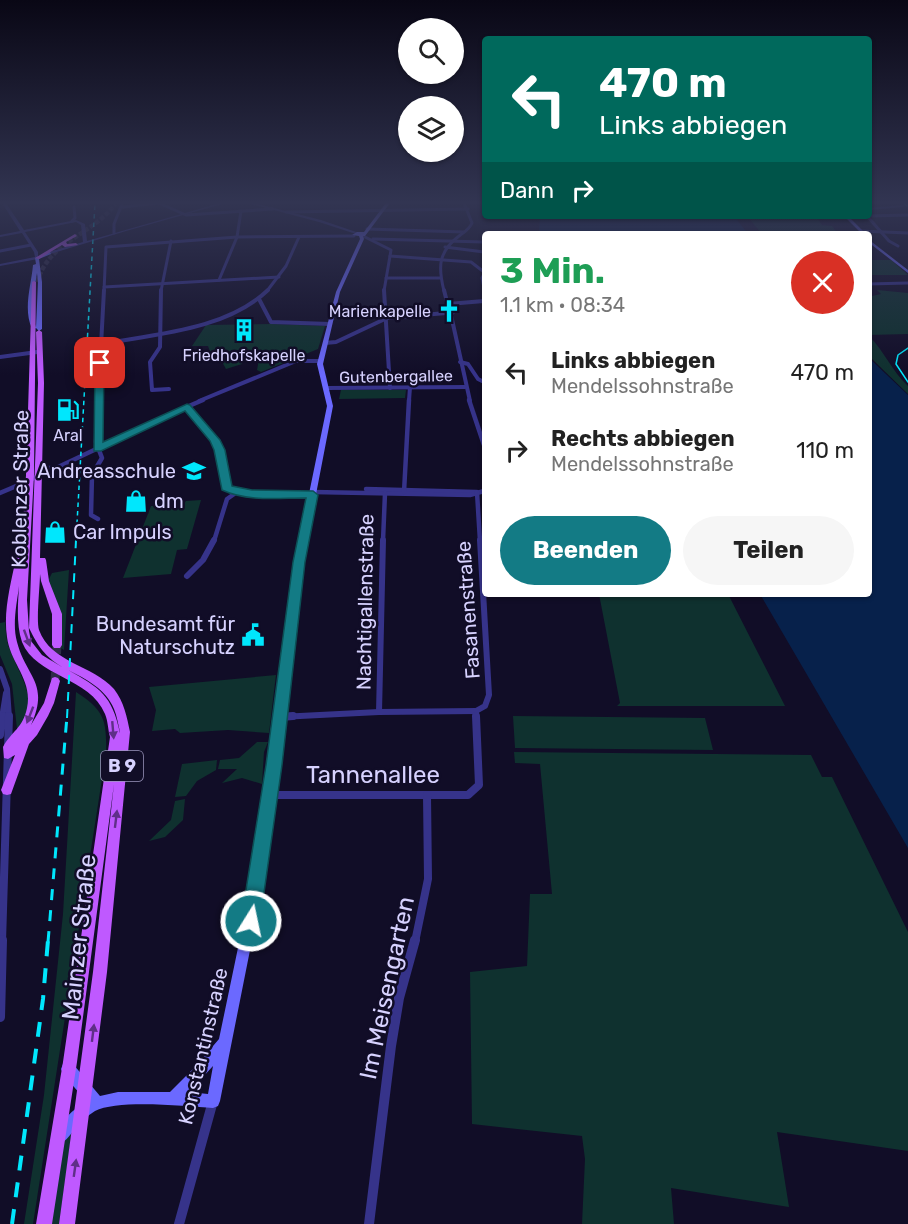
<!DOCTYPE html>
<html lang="de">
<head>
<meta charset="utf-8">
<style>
	:root { --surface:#fff; --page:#f6f6f6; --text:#222; --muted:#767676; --accent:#137b85 }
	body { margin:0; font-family:Rubik,sans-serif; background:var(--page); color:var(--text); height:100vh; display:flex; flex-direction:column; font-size:22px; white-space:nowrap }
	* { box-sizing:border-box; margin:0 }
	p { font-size:20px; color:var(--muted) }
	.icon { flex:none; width:33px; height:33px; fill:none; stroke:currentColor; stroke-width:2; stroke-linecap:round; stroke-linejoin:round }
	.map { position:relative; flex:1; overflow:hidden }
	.panel { position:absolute; left:482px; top:231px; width:390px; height:366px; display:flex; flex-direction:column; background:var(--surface); border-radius:6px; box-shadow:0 2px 4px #0004 }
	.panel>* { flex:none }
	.guide { position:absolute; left:482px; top:36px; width:390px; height:183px; border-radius:6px; box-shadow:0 2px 4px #0004; background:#00695c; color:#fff; overflow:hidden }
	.controls { position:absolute; left:398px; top:18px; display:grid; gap:12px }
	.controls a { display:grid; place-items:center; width:66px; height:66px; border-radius:50%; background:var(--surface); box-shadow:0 2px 4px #0004; font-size:30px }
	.pin { position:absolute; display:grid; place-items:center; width:51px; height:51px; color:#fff; margin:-26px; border-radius:12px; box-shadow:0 3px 9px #0006 }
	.me { position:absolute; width:66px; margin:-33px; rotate:10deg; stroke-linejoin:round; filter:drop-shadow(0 0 4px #0008) }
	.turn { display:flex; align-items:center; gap:21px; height:126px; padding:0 18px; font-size:27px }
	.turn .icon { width:78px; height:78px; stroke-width:2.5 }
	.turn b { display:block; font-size:42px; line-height:51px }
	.then { display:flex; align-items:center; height:57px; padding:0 18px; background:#0003; gap:12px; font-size:22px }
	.round { display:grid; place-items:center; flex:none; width:63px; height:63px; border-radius:32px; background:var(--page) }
	.summary { display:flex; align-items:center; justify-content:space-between; height:102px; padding:0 18px }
	h1 { font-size:36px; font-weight:700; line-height:45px; color:#1e9e55 }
	.primary-button { display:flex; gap:12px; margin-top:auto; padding:12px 18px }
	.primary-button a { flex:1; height:69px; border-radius:36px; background:var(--accent); color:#fff; font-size:24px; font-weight:700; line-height:69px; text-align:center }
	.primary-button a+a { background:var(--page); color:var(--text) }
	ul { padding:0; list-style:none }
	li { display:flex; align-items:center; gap:18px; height:78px; padding:0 18px }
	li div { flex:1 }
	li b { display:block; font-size:22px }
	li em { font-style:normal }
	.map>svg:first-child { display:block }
	.green { fill:#0f312f }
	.water { fill:#07214b }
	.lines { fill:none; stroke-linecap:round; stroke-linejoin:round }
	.primary-tunnel-far1 { stroke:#2f2b47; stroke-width:4.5; stroke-dasharray:4.5 2; stroke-linecap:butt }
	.primary-tunnel { stroke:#2f2b47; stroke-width:9; stroke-dasharray:9 4.5; stroke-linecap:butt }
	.minor-far5 { stroke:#36338a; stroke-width:3 }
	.minor-far4 { stroke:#36338a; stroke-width:4 }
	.minor-far3 { stroke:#36338a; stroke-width:4.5 }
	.minor-far2 { stroke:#36338a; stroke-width:6 }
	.minor-far1 { stroke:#36338a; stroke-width:8 }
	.minor { stroke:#36338a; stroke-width:10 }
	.tertiary { fill:#36338a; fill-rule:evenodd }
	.secondary { fill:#6b69ff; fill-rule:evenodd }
	.primary { fill:#bf59ff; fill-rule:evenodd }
	.tram { stroke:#00e7fd; stroke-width:1.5 }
	.rail-far3 { stroke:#00e7fd; stroke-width:1.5; stroke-dasharray:4.5 4; stroke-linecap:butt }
	.rail-far2 { stroke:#00e7fd; stroke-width:2; stroke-dasharray:9 8; stroke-linecap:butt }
	.rail-far1 { stroke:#00e7fd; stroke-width:3; stroke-dasharray:11 10; stroke-linecap:butt }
	.rail { stroke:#00e7fd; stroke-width:4; stroke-dasharray:15 12; stroke-linecap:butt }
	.oneway { fill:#5f2f88 }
	.route { fill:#137b85; stroke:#0c5056; stroke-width:1.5 }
	.labels { text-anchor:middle; stroke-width:5; stroke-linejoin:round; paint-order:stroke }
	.far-poi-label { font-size:16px; fill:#d7d2ff; stroke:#110d27 }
	.far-street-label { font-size:16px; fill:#d7d2ff; stroke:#110d27 }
	.shield { fill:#110d27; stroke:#9c97be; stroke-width:1.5 }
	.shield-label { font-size:18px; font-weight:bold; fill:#d7d2ff }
	.poi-label { font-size:20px; fill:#d7d2ff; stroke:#110d27; text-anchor:end }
	.street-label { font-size:20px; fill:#d7d2ff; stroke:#110d27 }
	.near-street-label { font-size:24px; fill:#d7d2ff; stroke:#110d27 }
</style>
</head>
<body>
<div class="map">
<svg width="908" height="1224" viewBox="0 0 908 1224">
	<rect width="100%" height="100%" fill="#110d27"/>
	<g class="green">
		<path d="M747,216H844L848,220L818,219L822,225L832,226L837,233L861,234H762Z"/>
		<path d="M869,260H891L908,275H869Z"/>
		<path d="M877,290L908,293V334L869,335V294L872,296L881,294Z"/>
		<path d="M272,324L325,326L318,349L261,372L257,370L259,359H244L242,364L226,369L221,360H213L208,346H192L206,325Z"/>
		<path d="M869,336C885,352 891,370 908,386V394L869,356V344L873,347L869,343Z"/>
		<path d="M341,390H406L405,398L339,399Z"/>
		<path d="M201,500L187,549L177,550L171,574L123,578L151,506L183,505L186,501Z"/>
		<path d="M69,570L64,650L58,646L48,581L52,573Z"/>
		<path d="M599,594H728L785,706H617L620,703Z"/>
		<path d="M5,622C6,631 6,642 10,650C19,675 43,705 17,729L12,684L0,655V623Z"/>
		<path d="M276,675L269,733L228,730L180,733L175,729L152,731L156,710L149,687Z"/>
		<path d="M76,692C104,710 107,720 106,753L33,1224H24L44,1095L63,914Z"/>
		<path d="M513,716L705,718L713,750L515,748Z"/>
		<path d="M257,742H268L264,752L262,784L242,778L222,783L237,769H218L220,760L239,758Z"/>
		<path d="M514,752L811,755L822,777H832L908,932V1151L777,1132L789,1207L671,1188L674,1224H582L585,1159L582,1136L472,1124L470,972L527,966L530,894H552L540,764L515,763Z"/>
		<path d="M217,760L216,770L197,781L186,796L175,797L182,764Z"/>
		<path d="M185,799L183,820L165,837L149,841L171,820L175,801Z"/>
		<path d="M72,1130L59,1224H50L63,1136Z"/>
	</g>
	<g class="water">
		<path d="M540,216H734L748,234H539Z"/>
		<path d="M869,358L908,395V848L760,594H868Z"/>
	</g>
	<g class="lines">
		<path class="primary-tunnel-far1" d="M37,282C50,240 92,236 116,203"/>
		<path class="primary-tunnel" d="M55,681L57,645"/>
		<g class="minor-far5">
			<path d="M159,203L186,215L273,209"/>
			<path d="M123,207L158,203"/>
			<path d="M286,212L468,209"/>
			<path d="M867,216L889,241L898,246"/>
			<path d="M868,216L908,215"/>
			<path d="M72,221L75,218L74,207"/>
			<path d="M367,229L464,232"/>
			<path d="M861,231L908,233"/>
			<path d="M114,233V224L122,204"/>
			<path d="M363,236L391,250L390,256L471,262L484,272"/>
			<path d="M373,239L484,242"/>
			<path d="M445,247L484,252"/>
			<path d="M0,251L31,245"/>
			<path d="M484,274L482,278L484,288"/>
			<path d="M386,278H440"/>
			<path d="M219,280L237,237L241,211"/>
			<path d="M868,284L908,283"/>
			<path d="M104,287L279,277"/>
			<path d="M104,291L106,247L237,237L354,236"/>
			<path d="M161,291L171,241"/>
			<path d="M267,291L286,266L299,237"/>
			<path d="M384,291L390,256"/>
			<path d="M444,291C438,267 438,252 459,236C464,232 469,230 472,223L464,203"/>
		</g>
		<g class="minor-far4">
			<path d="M161,290L160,347L150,362L152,390L169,389"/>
			<path d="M384,290L390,388"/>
			<path d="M444,290L448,306"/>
			<path d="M259,299L271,322L330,324"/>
			<path d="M448,304L484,301"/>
			<path d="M448,306L453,312L451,315L446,313L445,308Z"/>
			<path d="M451,315L470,401"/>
			<path d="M325,343L336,342L387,318L446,313"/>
			<path d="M101,344C156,334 226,330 268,290"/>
			<path d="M0,357L37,352"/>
			<path d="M460,362L468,364L478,379L484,382"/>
			<path d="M327,388L465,387"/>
			<path d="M98,401L104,290"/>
			<path d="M199,401L296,361H321"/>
			<path d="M409,401L410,387"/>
		</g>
		<g class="minor-far3">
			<path d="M469,400L484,445"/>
			<path d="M187,407C212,434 221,452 226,488L257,495H313"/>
			<path d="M39,464L47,468H57"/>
			<path d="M366,489L476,492"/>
			<path d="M313,492L470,495L484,491"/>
			<path d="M404,492L409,400"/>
			<path d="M477,492L480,541"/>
			<path d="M0,493C69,464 134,429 203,400"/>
			<path d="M98,519L91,515L92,475L102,458L96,442L98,400"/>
			<path d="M214,541L227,499L237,492"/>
			<path d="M383,541L385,493"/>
		</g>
		<g class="minor-far2">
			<path d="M187,576L203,560L214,540"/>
			<path d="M0,669L7,689L9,718"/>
			<path d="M379,712L383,540"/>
			<path d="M280,717L379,712L476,711"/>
			<path d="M2,718L6,693"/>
			<path d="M476,718V711L485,706L489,695L480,540"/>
		</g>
		<g class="minor-far1">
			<path d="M280,717L293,716"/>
			<path d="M0,735L3,716"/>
			<path d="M269,795H468L479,785L476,716"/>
			<path d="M2,942L9,716"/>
			<path d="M415,942L428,879L427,795"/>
		</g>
		<g class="minor">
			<path d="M0,1017L2,940"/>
			<path d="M179,1224L213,1101"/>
			<path d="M369,1224L391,1046L399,998L415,940"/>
		</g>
		<g class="tertiary">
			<path d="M2,203H6L24,230L76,220L85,224L87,241L220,203H226L126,231L50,254L49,252L83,242L81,225L76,222L25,232L38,252V259L0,266V264L35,257L34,252L22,233L0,237V235L20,231Z"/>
			<path d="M247,203H254L321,220L359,233L356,234L319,222Z"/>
			<path d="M904,205L903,207L868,210V208Z"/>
		</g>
		<g class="secondary">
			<path d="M386,203H390L365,236H363L364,239L340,292L323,364L333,406L303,562L261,895L220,1101L218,1106L213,1108C186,1106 117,1099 95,1111C87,1116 80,1123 74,1130C70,1135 67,1140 61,1143L56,1141L54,1136C60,1121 73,1110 86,1101L63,1074L61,1069L63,1064L68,1062L73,1064L100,1096L118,1092H170L196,1066L219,1039L249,895L295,562L327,406L317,364L336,292L360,239L359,236L352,235L357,232H364ZM213,1066L208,1094L189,1092Z"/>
			<path d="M844,216H848L866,234H862Z"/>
			<path d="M868,239L908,270V273L868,242Z"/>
			<path d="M50,252L51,254L39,259L42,282V329L39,331L36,328L32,329C23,308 31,287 33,265L36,264L35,258ZM37,273L38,282L36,328C30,309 34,292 37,273Z"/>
		</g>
		<g class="primary">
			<path d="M75,234L77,236L66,242L67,244L76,243L78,245L65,247L62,245L39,259L35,258Z"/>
			<path d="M34,281L36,282L34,475L27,600L29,631L31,641L42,655L62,667C44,655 39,648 29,628L38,383L36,332L39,330L42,332L44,383L40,558H45L46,560L49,581L62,614V645L60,648H54L52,645V614L41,581L40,574C40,586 36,620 39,630C51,663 93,665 114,689C124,702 127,717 130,732L107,972L75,1224H59L93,972L114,784L77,1062L52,1224H36L63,1062L110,737C108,730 108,721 105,714C90,677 36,677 22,642C16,625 18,603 19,586C17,603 12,624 17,642C26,677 50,683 31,725L44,703L52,678L55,677L58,678L60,681L54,703L48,716L37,735L29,744L11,794L7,795L3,794L1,790L15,755L8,759L4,758L3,747C11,732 23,728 27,708C33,680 10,663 7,637C3,611 11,583 16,558L17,556L21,555L26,475L32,282ZM68,670C86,679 106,689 114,709C117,716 118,724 120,732V733C112,695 100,688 68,670Z"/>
		</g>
		<path class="tram" d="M908,348L898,355L896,364L908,382"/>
		<g class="rail-far3">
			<path d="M904,203L908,207"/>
			<path d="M76,541L95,203"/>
		</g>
		<path class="rail-far2" d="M67,718L76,540"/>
		<path class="rail-far1" d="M48,942L67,716"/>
		<path class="rail" d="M12,1224L43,999L48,940"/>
	</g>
	<defs><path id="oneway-solid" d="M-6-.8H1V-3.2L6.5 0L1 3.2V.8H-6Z" transform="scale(1.5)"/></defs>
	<g class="oneway">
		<use href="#oneway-solid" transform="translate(27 638) rotate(70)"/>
		<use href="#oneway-solid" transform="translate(30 715) rotate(111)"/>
		<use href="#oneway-solid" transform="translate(113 730) rotate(85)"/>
		<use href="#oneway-solid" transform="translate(116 819) rotate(-83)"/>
		<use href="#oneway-solid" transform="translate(93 1033) rotate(-83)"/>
		<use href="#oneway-solid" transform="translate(75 1168) rotate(-82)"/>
	</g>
	<linearGradient id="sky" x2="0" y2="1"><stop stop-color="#090715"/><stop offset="0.54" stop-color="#323552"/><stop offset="1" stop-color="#323552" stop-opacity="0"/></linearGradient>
	<rect width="908" height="375" fill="url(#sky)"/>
	<path class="route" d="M100,360L104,363L103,442L187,404L190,405L220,440L225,450L232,486L252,490L313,491L318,495L305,562L282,765L260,921L257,928L251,931L244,928L241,921L266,765L293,562L306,498C278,498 248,502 222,490L214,450L210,441L185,411L101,451H94L95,363Z"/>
	<defs>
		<g id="church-bare" transform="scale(1.8)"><path d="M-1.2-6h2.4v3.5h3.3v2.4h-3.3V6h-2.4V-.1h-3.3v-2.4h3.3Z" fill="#00e7fd" stroke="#110d27" stroke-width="2.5" paint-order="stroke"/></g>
		<g id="building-bare" transform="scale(1.8)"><path d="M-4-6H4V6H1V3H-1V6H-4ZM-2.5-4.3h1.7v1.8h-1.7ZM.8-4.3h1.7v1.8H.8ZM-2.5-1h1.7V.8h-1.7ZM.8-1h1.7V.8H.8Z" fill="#00e7fd" stroke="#110d27" stroke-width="2.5" paint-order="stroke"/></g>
		<g id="fuel-bare" transform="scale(1.8)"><path d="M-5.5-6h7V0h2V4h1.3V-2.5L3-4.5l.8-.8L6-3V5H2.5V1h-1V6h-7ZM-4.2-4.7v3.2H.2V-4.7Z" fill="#00e7fd" stroke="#110d27" stroke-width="2.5" paint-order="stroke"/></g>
		<g id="school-bare" transform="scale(1.8)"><path d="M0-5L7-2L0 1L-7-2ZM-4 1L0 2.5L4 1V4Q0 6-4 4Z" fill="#00e7fd" stroke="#110d27" stroke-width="2.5" paint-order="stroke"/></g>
		<g id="shop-bare" transform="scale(1.8)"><path d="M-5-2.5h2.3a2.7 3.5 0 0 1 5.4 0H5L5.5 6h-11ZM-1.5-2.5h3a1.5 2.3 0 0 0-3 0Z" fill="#00e7fd" stroke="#110d27" stroke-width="2.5" paint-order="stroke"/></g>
		<g id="civic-bare" transform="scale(1.8)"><path d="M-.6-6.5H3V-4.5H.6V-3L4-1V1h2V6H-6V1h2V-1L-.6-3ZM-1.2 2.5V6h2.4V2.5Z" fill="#00e7fd" stroke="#110d27" stroke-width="2.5" paint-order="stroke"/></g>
	</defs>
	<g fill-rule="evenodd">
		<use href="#church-bare" x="449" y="311"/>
		<use href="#building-bare" x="244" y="330"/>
		<use href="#fuel-bare" x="68" y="410"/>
		<use href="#school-bare" x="194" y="471"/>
		<use href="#shop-bare" x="136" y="501"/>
		<use href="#shop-bare" x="55" y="532"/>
		<use href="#civic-bare" x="253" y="635"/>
	</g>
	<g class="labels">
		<g class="far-poi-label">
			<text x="431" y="317" text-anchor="end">Marienkapelle</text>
			<text x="244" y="361">Friedhofskapelle</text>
			<text x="68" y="441">Aral</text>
		</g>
		<g class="far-street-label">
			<text transform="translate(396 376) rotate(-1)" y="6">Gutenbergallee</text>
		</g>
		<rect class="shield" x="101" y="751" width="42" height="30" rx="4.5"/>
		<g class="shield-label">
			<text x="122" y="772">B 9</text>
		</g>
		<g class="poi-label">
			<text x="176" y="478">Andreasschule</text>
			<text x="154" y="508" text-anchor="start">dm</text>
			<text x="73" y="539" text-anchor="start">Car Impuls</text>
			<text x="235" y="631">Bundesamt für<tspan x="235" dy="23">Naturschutz</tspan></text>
		</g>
		<g class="street-label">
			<text transform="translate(20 489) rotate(-89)" y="7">Koblenzer Straße</text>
			<text transform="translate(365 602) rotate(-89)" y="7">Nachtigallenstraße</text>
			<text transform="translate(468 610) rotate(-94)" y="7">Fasanenstraße</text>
			<text transform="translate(203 1046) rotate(-77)" y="7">Konstantinstraße</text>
		</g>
		<g class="near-street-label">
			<text x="373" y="783">Tannenallee</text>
			<text transform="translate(79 937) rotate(-84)" y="8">Mainzer Straße</text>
			<text transform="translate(387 988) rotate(-78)" y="8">Im Meisengarten</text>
		</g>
	</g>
</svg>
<div class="controls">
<a><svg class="icon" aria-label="search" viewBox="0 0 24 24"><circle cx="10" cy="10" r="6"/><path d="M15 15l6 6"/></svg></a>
<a><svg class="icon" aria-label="layers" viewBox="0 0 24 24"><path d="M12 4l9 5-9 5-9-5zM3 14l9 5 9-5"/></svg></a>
</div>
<div class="pin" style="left:100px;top:363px;background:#d93025"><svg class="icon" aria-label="arrive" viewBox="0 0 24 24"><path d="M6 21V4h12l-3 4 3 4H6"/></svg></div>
<svg class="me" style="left:251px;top:921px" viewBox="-20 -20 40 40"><circle r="17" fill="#137b85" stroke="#fff" stroke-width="3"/><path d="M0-11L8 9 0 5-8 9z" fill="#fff"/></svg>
<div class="guide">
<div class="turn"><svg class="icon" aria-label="left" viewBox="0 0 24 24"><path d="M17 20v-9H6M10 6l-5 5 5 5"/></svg><div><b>470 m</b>Links abbiegen</div></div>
<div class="then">Dann<svg class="icon" aria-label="right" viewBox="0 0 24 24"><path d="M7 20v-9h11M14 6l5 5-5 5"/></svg></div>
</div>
<section class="panel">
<div class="summary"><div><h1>3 Min.</h1><p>1.1 km · 08:34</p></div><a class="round" style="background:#d93025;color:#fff"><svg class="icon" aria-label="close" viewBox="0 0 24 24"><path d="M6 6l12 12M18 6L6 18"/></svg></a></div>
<ul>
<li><svg class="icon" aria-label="left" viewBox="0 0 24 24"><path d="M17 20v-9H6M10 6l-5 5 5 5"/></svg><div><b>Links abbiegen</b><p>Mendelssohnstraße</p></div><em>470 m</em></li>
<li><svg class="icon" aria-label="right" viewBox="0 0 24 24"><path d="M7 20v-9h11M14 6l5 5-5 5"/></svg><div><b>Rechts abbiegen</b><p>Mendelssohnstraße</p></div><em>110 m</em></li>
</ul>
<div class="primary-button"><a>Beenden</a><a>Teilen</a></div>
</section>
</div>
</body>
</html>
